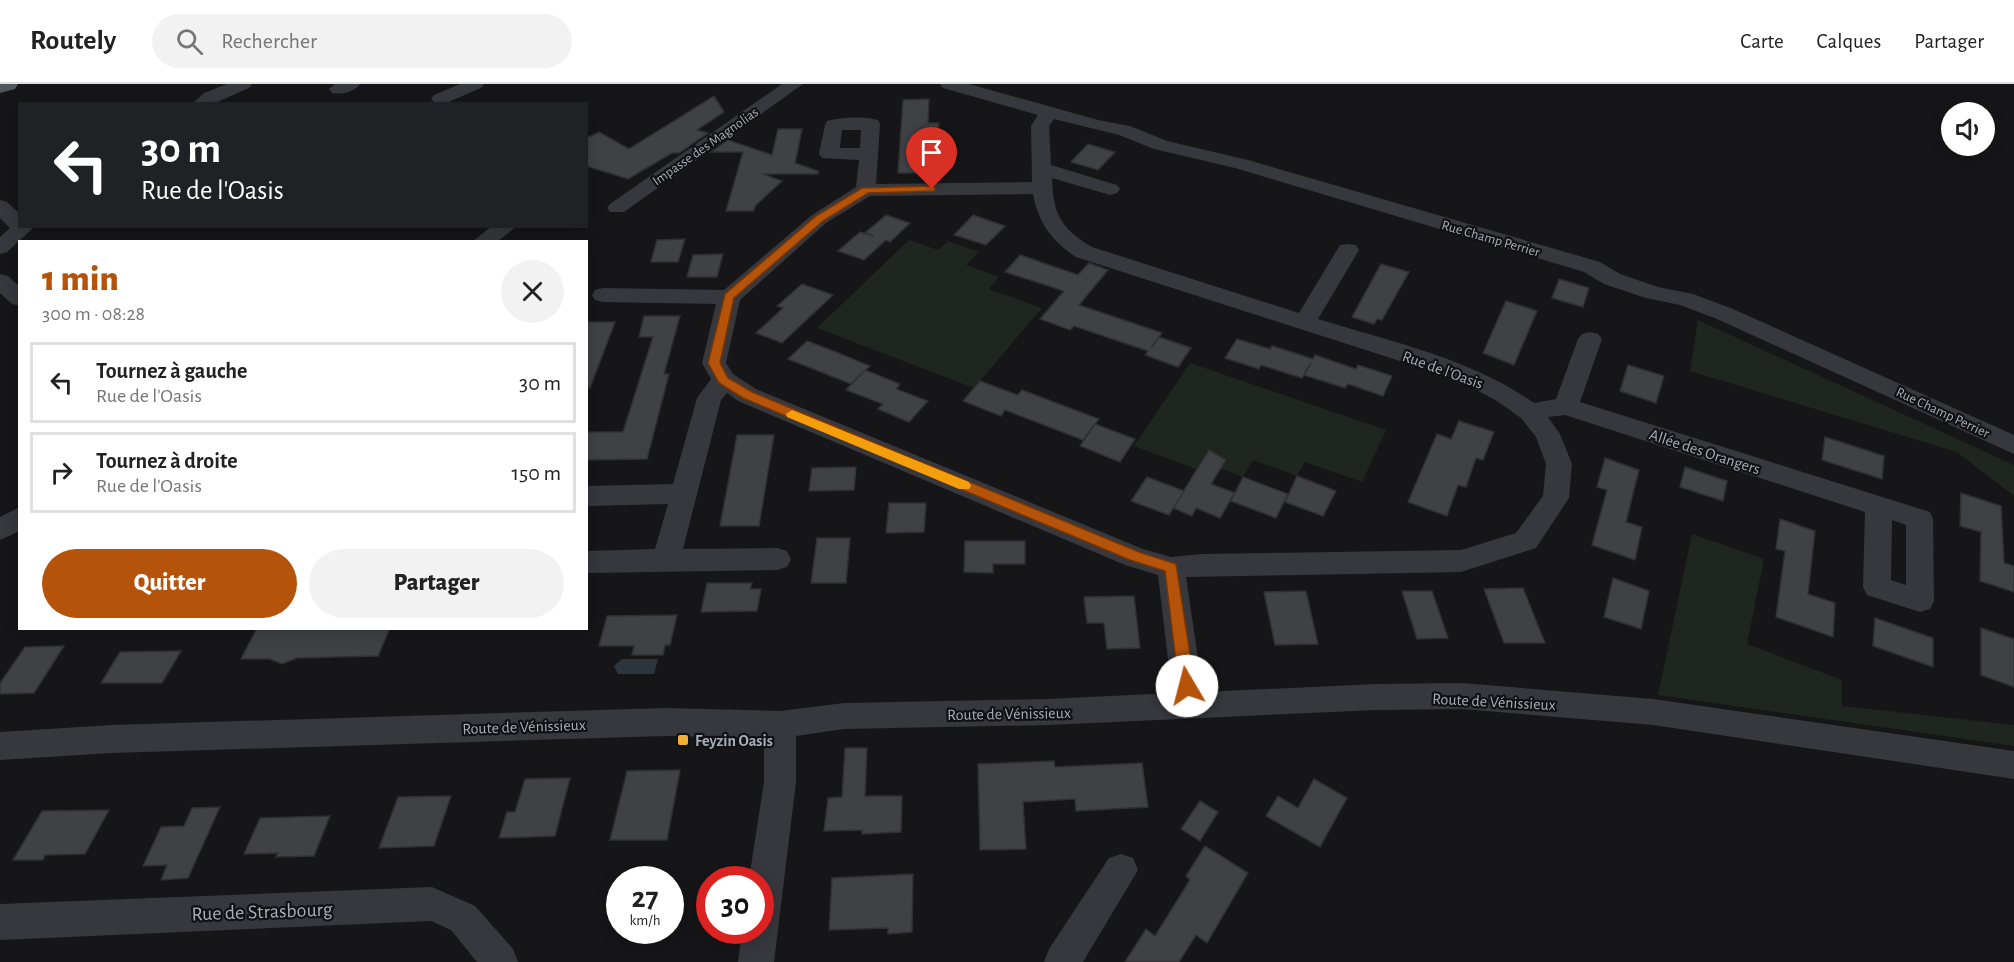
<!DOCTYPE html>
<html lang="fr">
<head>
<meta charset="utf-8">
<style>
	:root { --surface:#fff; --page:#f2f2f2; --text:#222; --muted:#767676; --line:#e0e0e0; --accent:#b45309 }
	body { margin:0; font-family:"Alegreya Sans",sans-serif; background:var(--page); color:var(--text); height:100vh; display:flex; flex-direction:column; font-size:22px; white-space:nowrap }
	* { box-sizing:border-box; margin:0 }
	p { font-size:20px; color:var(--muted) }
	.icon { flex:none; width:33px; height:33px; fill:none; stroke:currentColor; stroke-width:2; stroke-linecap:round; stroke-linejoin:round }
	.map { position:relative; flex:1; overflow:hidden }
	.sheet { position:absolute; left:18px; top:156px; width:570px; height:390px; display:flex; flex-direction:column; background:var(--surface); border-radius:0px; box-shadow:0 3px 15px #0003 }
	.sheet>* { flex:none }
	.hud { position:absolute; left:18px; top:18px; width:570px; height:126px; border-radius:0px; box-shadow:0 3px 15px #0003; background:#202124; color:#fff; overflow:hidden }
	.buttons { position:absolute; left:1941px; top:18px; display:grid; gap:12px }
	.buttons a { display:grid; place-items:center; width:54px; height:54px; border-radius:50%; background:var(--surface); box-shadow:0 3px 15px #0003; font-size:30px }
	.speed { position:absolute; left:606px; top:782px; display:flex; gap:12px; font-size:30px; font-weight:700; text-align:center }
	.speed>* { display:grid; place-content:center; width:78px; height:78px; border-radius:50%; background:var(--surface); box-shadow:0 3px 15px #0003; line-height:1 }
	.speed small { font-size:15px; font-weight:400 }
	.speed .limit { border:9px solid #d22; background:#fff; color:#111 }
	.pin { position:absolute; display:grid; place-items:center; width:51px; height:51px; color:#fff; margin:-62px -26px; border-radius:50% 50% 50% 0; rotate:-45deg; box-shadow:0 0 6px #0007 }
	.pin .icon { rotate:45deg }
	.me { position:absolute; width:66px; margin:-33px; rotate:352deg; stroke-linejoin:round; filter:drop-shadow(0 0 4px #0008) }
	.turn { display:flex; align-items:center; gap:21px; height:126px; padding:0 24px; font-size:27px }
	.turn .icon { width:78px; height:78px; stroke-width:2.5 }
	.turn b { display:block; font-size:42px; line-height:51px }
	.round { display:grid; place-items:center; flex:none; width:63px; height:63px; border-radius:32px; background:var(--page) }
	.summary { display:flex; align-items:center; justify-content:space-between; height:102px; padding:0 24px }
	h1 { font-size:36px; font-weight:800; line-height:45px; color:var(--accent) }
	.primary-button { display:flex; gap:12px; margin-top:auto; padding:12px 24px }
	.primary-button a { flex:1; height:69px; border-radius:36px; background:var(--accent); color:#fff; font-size:24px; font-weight:800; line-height:69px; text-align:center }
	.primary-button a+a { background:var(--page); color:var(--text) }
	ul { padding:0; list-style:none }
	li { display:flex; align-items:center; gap:18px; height:81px; margin:0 12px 9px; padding:0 12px; border:3px solid var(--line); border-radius:0px }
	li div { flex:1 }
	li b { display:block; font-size:22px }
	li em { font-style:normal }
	header { display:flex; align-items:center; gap:36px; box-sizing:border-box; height:84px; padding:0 30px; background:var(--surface); border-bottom:2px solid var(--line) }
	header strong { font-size:28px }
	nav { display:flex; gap:33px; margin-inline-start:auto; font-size:21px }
	.search { width:420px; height:54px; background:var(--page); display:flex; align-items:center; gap:15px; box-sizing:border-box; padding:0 21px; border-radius:33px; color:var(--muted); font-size:22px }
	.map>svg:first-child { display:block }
	.green { fill:#1e261f }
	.water { fill:#2c353c }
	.building { fill:#404145; stroke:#303034; stroke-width:1.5 }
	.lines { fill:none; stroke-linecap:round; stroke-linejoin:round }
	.minor { fill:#37383d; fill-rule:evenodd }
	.major { fill:#53555c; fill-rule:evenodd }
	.route { fill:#b45309; stroke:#753606; stroke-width:1.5 }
	.slow { fill:#f59e0b }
	.poi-dot { fill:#f2b134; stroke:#111113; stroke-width:2 }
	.labels { text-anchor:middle; stroke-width:4.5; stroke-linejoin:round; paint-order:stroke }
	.far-street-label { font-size:14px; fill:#a8adb8; stroke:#111113 }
	.street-label { font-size:16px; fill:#a8adb8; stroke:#111113 }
	.poi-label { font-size:16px; font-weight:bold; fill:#a8adb8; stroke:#111113; text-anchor:start }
	.near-street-label { font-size:20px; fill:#a8adb8; stroke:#111113 }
</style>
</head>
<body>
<header>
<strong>Routely</strong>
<div class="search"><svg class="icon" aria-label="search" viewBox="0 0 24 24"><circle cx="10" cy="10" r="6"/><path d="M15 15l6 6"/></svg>Rechercher</div>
<nav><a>Carte</a><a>Calques</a><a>Partager</a></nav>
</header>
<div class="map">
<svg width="2014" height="878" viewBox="0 0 2014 878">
	<rect width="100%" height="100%" fill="#161618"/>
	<g class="green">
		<path d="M909,156L938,166L948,157L979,168L966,181L999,193L989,205L1042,224L974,304L817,244Z"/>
		<path d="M1698,236L2014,381V412L1957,368L1690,287Z"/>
		<path d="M1190,279L1386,346L1362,398L1305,378L1297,392L1253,376L1243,393L1201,377L1196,385L1134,362Z"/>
		<path d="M1692,450L1764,475L1747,560L1842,596V622L2014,641V662L1658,611Z"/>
	</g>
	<path class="water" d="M622,575H658L654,590H618L614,582Z"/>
	<g class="building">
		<path d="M714,12L724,28L697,46L708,49L679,69H672L628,95L586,82V54L599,48L629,65Z"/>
		<path d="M929,15L928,39H939L935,89H898L903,16Z"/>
		<path d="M778,45H802L795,79L818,87V90H763L782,97L755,122L754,127H726L743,68H711L728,56L772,71Z"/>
		<path d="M1088,60L1115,68L1098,86L1071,78Z"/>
		<path d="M886,131L910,139L890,158L886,156L864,176L838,167L860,148L874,152L865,149Z"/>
		<path d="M973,131L1005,142L986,161L954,151Z"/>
		<path d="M685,155L678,178H651L657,156Z"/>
		<path d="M723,170L717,193H687L693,171Z"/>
		<path d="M1020,171L1078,191L1089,179L1108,186L1079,221L1162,249L1151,264L1159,253L1191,264L1178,283L1145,271L1148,267L1074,242L1070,246L1040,235L1064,207L1005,188Z"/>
		<path d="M1381,180L1409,188L1382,236L1377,235L1374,240L1352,233Z"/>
		<path d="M1559,195L1589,204L1583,223L1552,214Z"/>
		<path d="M802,200L833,211L782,259L756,249L783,224L777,222Z"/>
		<path d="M1506,217L1537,227L1514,281L1483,269Z"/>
		<path d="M644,232H680L664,290H669L647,375L586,376V348H623L653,253H639Z"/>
		<path d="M586,238H615L590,304L586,303Z"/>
		<path d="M1237,255L1270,265L1272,262L1313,275L1315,271L1356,285L1358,281L1392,292L1383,312L1348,300L1345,304L1304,291L1311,279L1302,294L1261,281L1259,285L1225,274Z"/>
		<path d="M807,257L836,268L870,282L851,300L788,275Z"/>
		<path d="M1628,281L1664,292L1656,319L1620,307Z"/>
		<path d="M865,286L900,300L896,305L928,317L909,338L878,325L883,320L846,306Z"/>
		<path d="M980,297L1018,311L1022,306L1099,335L1083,356L1005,326L1001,332L963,317Z"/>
		<path d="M1459,337L1494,348L1483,376L1476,374L1466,403L1458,401L1447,432L1408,418L1437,350L1451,355Z"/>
		<path d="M1095,340L1135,355L1120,378L1080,362Z"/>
		<path d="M737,351H774L759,442H720Z"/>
		<path d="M1825,353L1884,372L1882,395L1822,376Z"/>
		<path d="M1209,366L1226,376L1211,400L1235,409L1243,393L1288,410L1276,434L1231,417L1234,410L1220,434L1196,424L1192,432L1173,424Z"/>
		<path d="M1605,374L1639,386L1626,438L1642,443L1635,476L1592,461L1607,406L1597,403Z"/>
		<path d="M856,383L854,406L809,407L812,384Z"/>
		<path d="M1685,383L1727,397L1723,417L1680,403Z"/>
		<path d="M1297,392L1336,407L1323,432L1285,418Z"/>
		<path d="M1147,393L1184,407L1169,431L1131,417Z"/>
		<path d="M1961,409L2001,422L2004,479L2014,482V508L1980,497L1981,448L1960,442Z"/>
		<path d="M889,419H926L924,448L886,449Z"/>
		<path d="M1780,435L1815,447L1808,510L1835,519L1833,553L1776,533L1785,467L1776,465Z"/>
		<path d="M817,454H850L846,499H811Z"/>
		<path d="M965,457H1025V480H993V489L964,488Z"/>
		<path d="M1613,494L1649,507L1641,545L1604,533Z"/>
		<path d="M707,499H752L750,505H761L757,527L701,528Z"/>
		<path d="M1523,504L1545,559H1504L1484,505Z"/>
		<path d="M1306,507L1318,560L1275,561L1264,508Z"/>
		<path d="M1402,507H1432L1448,554L1417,555Z"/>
		<path d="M1134,512L1140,564L1107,565L1104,539H1087L1084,513Z"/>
		<path d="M677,531L670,561H665L663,571H632L634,562H599L607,532Z"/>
		<path d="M1875,534L1933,554V583L1873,562Z"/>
		<path d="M257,544H390L378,572L297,574L282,580L270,575H241Z"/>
		<path d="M1981,544L2014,555V603L1981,591Z"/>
		<path d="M64,562L34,609L0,610V599L25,563Z"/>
		<path d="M181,567L162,599H101L120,568Z"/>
		<path d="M845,664H867L865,712H902L901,748L862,750V746L824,747L828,714L842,713Z"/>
		<path d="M1054,677L1055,683L1142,679L1148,723L1076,727L1075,715L1023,718L1026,765L980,766L978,680Z"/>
		<path d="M680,686L667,756H610L627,687Z"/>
		<path d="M570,694L555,752L499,754L507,728H515L525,695Z"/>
		<path d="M1314,695L1347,714L1320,763L1266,732L1278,712L1298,724Z"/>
		<path d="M451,712L434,762L379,764L398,713Z"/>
		<path d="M1200,717L1218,728L1200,757L1181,745Z"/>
		<path d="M220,723L188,794L161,796L167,781L143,782L161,743L184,742L192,724Z"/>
		<path d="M109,726L85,770L45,771L43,776H13L42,727Z"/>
		<path d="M330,732L314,772L276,773L278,769L244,770L260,734Z"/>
		<path d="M1205,762L1248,789L1207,859L1196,851L1179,878H1125L1146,845L1155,852L1190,796L1186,792Z"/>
		<path d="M913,790L912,848L888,850V844L829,846L832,794Z"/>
	</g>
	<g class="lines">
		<g class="minor">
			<path d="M227,0H252L249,4L213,20H192L204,9Z"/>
			<path d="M335,0H360C354,8 341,11 332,9L329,5Z"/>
			<path d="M460,0H484L481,4L446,19L436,20L431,15L434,11Z"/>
			<path d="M782,0H803L624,128H610L607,124L610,120Z"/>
			<path d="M940,0H969L1098,36L1130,42L1167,57L1248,76L1600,178L1620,190L1658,203L1693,210L1733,225L2014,351V370L1717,235L1680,221L1646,214L1604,200L1584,188L1235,84L1154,65L1119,51L1054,35L1049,42L1051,81L1117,101L1120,105L1117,109L1110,111L1052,94C1053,130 1061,145 1092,163L1299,229L1340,161L1348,160L1356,161L1359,166L1318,235C1392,258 1470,274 1534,319L1556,315L1578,255L1582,250L1590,248L1598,250L1602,255L1580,318L1930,428L1933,435L1934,517L1930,525L1920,528L1867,511L1863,503L1865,428L1565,331L1548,333L1560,350L1572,380L1569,414L1536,464L1461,488L1186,493L1203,608L1376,600L1462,599L1653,615L2014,667V695L1653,641L1462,625L1376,626L1049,641L844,645L796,652V698L774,878H738L742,846H760V795H749L764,698V654L666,652L112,669L0,676V648L112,641L666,624L780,627L844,619L1049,615L1172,609L1158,491L1125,481L738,317L727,309L721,316L683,465L777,464L787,467L791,475L787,483L777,486L586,489V467L655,465L668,420L586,422V402L673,400L697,314L711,295L702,279L716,220L603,218L595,216L592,211L595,206L603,204L724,206L812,131L856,103L859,76L822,74L819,70L825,41L827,37C842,33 863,32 878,36L880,40L876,100L1032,98L1031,42L1038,31L943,4ZM842,46H861L860,64H840ZM1033,110C1039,140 1051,156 1076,173L1456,295L1497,317L1521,334L1536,353L1546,380L1543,412L1516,449L1461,466L1202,470L1171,473L1143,465L756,305L733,290L726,279L740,216L826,139L870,112ZM1892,436L1906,441V501L1891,496Z"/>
			<path d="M0,116L7,118L20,130V142H31L32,145L7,168L0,170V153L10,144L0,134Z"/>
			<path d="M492,142H517L497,158H472Z"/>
			<path d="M0,190L8,192L20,203V222L12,220L0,209Z"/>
			<path d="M20,423V447L0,456V433Z"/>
			<path d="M1121,770L1133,774L1138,786L1083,878H1044L1049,865L1109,774Z"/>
			<path d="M432,803L475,822L513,865L518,878H477L451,846L431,837L0,856V820Z"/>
		</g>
		<path class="major" d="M0,0H18L15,5L0,9Z"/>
	</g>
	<path class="route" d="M932,102L935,103V107L868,109L823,137L734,214L720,279L728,294L752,308L1139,468L1176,480L1195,602L1192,606L1187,608L1182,606L1179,602L1165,487L1130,476L743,314L719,299L708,279L725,210L816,132L862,104Z"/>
	<path class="slow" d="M792,326L969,398L971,402L969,405H959L787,333L786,330Z"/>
	<rect class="poi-dot" x="677" y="650" width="12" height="12" rx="3"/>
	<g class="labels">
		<g class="far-street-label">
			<text transform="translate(705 62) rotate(-35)" y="5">Impasse des Magnolias</text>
			<text transform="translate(1491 154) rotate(16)" y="5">Rue Champ Perrier</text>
			<text transform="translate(1943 328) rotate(25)" y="5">Rue Champ Perrier</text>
		</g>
		<g class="street-label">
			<text transform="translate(1443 285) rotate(20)" y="6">Rue de l'Oasis</text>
			<text transform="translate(1705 367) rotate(18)" y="6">Allée des Orangers</text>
			<text transform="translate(1494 617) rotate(3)" y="6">Route de Vénissieux</text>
			<text transform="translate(1009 629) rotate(-1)" y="6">Route de Vénissieux</text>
			<text transform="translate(524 642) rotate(-2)" y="6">Route de Vénissieux</text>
		</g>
		<g class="poi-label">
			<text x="695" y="662">Feyzin Oasis</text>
		</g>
		<g class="near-street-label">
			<text transform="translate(262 827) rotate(-2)" y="7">Rue de Strasbourg</text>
		</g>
	</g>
</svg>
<div class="buttons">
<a><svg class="icon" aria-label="sound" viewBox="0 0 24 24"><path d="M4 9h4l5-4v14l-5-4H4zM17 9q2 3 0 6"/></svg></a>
</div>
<div class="speed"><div>27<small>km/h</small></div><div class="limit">30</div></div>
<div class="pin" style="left:932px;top:105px;background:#d93025"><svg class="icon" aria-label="arrive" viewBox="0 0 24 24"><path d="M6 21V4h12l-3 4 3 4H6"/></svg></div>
<svg class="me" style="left:1187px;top:602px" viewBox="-20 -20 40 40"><circle r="19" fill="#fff"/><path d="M0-13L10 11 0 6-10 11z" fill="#b45309"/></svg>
<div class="hud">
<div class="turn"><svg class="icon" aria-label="left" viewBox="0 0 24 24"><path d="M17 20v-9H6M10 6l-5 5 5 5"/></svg><div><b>30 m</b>Rue de l'Oasis</div></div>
</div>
<section class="sheet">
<div class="summary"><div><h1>1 min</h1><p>300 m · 08:28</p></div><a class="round"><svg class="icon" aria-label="close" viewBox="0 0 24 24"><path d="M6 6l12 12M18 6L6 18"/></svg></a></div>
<ul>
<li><svg class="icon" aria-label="left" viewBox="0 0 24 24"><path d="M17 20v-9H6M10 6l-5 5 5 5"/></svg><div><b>Tournez à gauche</b><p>Rue de l'Oasis</p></div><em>30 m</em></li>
<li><svg class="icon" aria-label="right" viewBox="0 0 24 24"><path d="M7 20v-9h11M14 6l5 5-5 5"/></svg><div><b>Tournez à droite</b><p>Rue de l'Oasis</p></div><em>150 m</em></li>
</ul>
<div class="primary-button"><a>Quitter</a><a>Partager</a></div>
</section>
</div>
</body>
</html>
